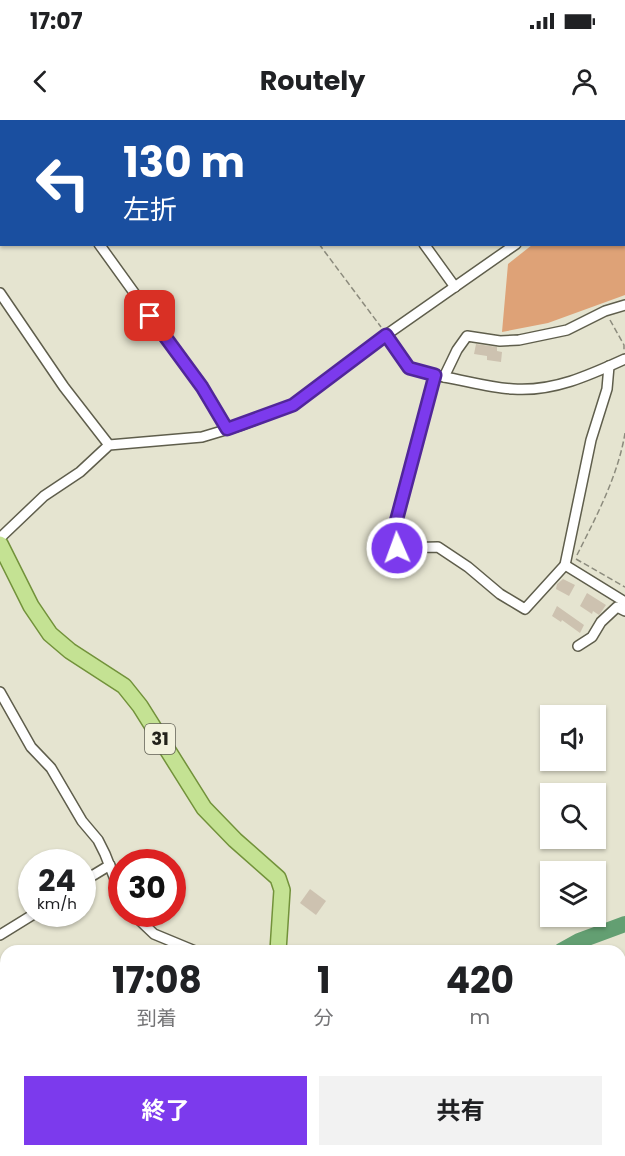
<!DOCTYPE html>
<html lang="ja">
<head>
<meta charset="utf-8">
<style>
	:root { --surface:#fff; --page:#f2f2f2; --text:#202124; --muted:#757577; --accent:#7c3aed }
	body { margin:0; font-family:Poppins,"Noto Sans JP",sans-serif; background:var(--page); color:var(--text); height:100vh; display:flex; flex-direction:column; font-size:22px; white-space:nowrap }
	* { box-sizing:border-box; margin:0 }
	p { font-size:20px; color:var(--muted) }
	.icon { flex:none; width:33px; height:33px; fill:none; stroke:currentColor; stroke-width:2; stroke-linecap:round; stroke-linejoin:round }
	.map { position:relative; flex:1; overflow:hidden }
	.side { position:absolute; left:0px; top:825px; width:626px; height:212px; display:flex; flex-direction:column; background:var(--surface); border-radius:18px 18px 0 0; box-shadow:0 2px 4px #0004 }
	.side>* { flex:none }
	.top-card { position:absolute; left:0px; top:0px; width:626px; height:126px; box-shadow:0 2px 4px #0004; background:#1a4fa0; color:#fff; overflow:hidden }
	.buttons { position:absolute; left:540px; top:585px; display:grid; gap:12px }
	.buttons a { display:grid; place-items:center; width:66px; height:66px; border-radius:0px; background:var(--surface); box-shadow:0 2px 4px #0004; font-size:30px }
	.speed { position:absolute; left:18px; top:729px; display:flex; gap:12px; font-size:30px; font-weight:700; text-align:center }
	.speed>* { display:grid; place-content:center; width:78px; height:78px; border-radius:50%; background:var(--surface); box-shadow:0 2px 4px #0004; line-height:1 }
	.speed small { font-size:15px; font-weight:400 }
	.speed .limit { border:9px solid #d22; background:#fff; color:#111 }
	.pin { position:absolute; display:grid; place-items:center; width:51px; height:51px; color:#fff; margin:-26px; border-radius:12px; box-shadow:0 3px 9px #0006 }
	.me { position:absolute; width:66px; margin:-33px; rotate:358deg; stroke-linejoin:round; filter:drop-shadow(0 0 4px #0008) }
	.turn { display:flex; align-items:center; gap:21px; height:126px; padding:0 24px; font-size:27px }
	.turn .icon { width:78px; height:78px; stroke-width:2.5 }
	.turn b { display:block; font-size:42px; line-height:51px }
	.eta { display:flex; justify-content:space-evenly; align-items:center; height:102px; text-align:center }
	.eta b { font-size:36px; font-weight:700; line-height:42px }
	.cta { display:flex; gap:12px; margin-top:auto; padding:12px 24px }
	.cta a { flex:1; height:69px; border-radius:0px; background:var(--accent); color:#fff; font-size:24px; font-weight:700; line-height:69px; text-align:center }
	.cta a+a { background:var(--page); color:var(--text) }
	.status { display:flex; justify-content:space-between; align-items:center; height:42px; padding:0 30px; background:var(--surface); direction:ltr }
	.status svg { height:16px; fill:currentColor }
	header { display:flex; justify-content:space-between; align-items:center; height:78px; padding:0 24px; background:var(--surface); font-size:27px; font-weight:700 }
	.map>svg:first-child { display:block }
	.forest { fill:#dea277 }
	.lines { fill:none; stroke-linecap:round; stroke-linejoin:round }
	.river { stroke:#639f72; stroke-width:16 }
	.building { fill:#cdc2b0 }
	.street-casing { stroke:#5f5e4c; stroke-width:12 }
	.secondary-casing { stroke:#5f5e4c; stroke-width:16 }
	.primary-casing { stroke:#72923a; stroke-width:18 }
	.path { stroke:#8c8b7d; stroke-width:1.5; stroke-dasharray:6 3; stroke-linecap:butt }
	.street { stroke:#fff; stroke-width:9 }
	.secondary { stroke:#fff; stroke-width:14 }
	.primary { stroke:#c4e293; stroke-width:15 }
	.route-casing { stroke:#51269a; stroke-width:15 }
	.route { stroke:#7c3aed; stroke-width:10 }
	.labels { text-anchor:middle; stroke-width:4.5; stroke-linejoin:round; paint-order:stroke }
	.shield { fill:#f2f1dd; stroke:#616055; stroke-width:1.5 }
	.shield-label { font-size:18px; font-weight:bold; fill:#23221b }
</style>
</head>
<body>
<div class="status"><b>17:07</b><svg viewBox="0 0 49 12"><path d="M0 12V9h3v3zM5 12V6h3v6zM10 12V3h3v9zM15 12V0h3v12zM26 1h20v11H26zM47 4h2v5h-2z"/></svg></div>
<header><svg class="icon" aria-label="back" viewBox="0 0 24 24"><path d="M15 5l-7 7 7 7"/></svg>Routely<svg class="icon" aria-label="person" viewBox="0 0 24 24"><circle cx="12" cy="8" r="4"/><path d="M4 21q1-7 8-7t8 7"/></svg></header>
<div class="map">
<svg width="625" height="1036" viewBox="0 0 625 1036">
	<rect width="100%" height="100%" fill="#e5e4d0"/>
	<g class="forest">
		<path d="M625,55V175L548,203L502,212L508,144L532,125L624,124Z"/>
		<path d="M6,1027V1030H239L241,1036H0V1029Z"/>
	</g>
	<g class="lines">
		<g class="river">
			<path d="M561,831L579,821L625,804"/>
			<path d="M495,1030V1036"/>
		</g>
	</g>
	<g class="building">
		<path d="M476,224L497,227V231L502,232L501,242L487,240V236L474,234Z"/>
		<path d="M563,459L575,465L569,476L556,469L557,464Z"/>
		<path d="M587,473L606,485L599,495L593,491L592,494L580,486Z"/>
		<path d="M557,486L584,505L580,513L562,500L561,502L552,496Z"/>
		<path d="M310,769L326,781L316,795L300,783Z"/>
	</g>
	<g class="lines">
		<g class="street-casing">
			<g id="street">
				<path d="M9,0L10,2"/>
				<path d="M334,0L335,2"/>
				<path d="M454,0L455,2"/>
				<path d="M624,55H625"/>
				<path d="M99,124L202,267L227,309"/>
				<path d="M424,124L455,167"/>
				<path d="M0,173L64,267L109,325"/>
				<path d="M386,215L409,248L444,257L457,230L467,216L500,221L519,220L567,210L605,191L625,185"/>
				<path d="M435,255L392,417L397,428L438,427L468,447L500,474L525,489L565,445L591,320L607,269L609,246"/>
				<path d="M444,257C467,261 491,268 513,269C553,272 590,255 625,239"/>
				<path d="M0,418L44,376L80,352L109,325L202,317L242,305L293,285L386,215L516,124"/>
				<path d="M565,445L625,482"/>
				<path d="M578,526L592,517L601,502L617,487L625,491"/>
				<path d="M0,572L31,627L51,648L82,701L98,720L105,734L122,777"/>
				<path d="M82,762L110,745"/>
				<path d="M133,794L154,814L195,831"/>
				<path d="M0,815L34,794"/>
				<path d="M0,912L6,921"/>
				<path d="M2,1036L12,1030"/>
				<path d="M448,1036L451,1030"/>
			</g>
		</g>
		<g class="secondary-casing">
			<g id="secondary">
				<path d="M620,1020L625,1018"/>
				<path d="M570,1036L584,1030"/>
			</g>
		</g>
		<g class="primary-casing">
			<g id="primary">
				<path d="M0,424L31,486L50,514L70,531L124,566L140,586L204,688L235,720L278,758L282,770L278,831"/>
				<path d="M398,1030L402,1036"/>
			</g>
		</g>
		<g class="path">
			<path d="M228,0L229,2"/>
			<path d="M555,0L556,2"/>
			<path d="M319,124L381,207"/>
			<path d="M610,200L624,225V231"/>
			<path d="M577,435C596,397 618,356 625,313"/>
			<path d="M576,439L625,467"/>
		</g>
		<use href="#street" class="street"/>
		<use href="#secondary" class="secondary"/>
		<use href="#primary" class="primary"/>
	</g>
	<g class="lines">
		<g class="route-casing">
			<path id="route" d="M150,196L202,267L227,309L293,285L386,215L409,248L435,255L392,417L397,428"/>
		</g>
		<use href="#route" class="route"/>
	</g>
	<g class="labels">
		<rect class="shield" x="145" y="604" width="30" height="30" rx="4.5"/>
		<g class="shield-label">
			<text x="160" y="625">31</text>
		</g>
	</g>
</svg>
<div class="buttons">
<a><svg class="icon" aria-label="sound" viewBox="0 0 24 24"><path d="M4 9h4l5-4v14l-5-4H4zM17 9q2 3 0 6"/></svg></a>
<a><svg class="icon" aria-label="search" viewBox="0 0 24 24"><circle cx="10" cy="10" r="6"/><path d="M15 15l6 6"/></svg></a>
<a><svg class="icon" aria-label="layers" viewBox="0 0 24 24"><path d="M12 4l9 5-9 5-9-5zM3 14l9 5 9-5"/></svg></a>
</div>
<div class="speed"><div>24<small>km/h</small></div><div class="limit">30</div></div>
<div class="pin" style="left:150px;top:196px;background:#d93025"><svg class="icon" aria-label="arrive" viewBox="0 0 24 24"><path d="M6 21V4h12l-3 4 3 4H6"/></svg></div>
<svg class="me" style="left:397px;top:428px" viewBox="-20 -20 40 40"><circle r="17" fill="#7c3aed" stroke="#fff" stroke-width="3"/><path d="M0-11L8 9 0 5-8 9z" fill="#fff"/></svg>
<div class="top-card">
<div class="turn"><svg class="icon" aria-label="left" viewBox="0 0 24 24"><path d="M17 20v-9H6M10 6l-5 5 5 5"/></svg><div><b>130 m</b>左折</div></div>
</div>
<section class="side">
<div class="eta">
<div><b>17:08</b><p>到着</p></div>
<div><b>1</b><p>分</p></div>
<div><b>420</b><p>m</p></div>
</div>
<div class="cta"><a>終了</a><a>共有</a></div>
</section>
</div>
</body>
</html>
